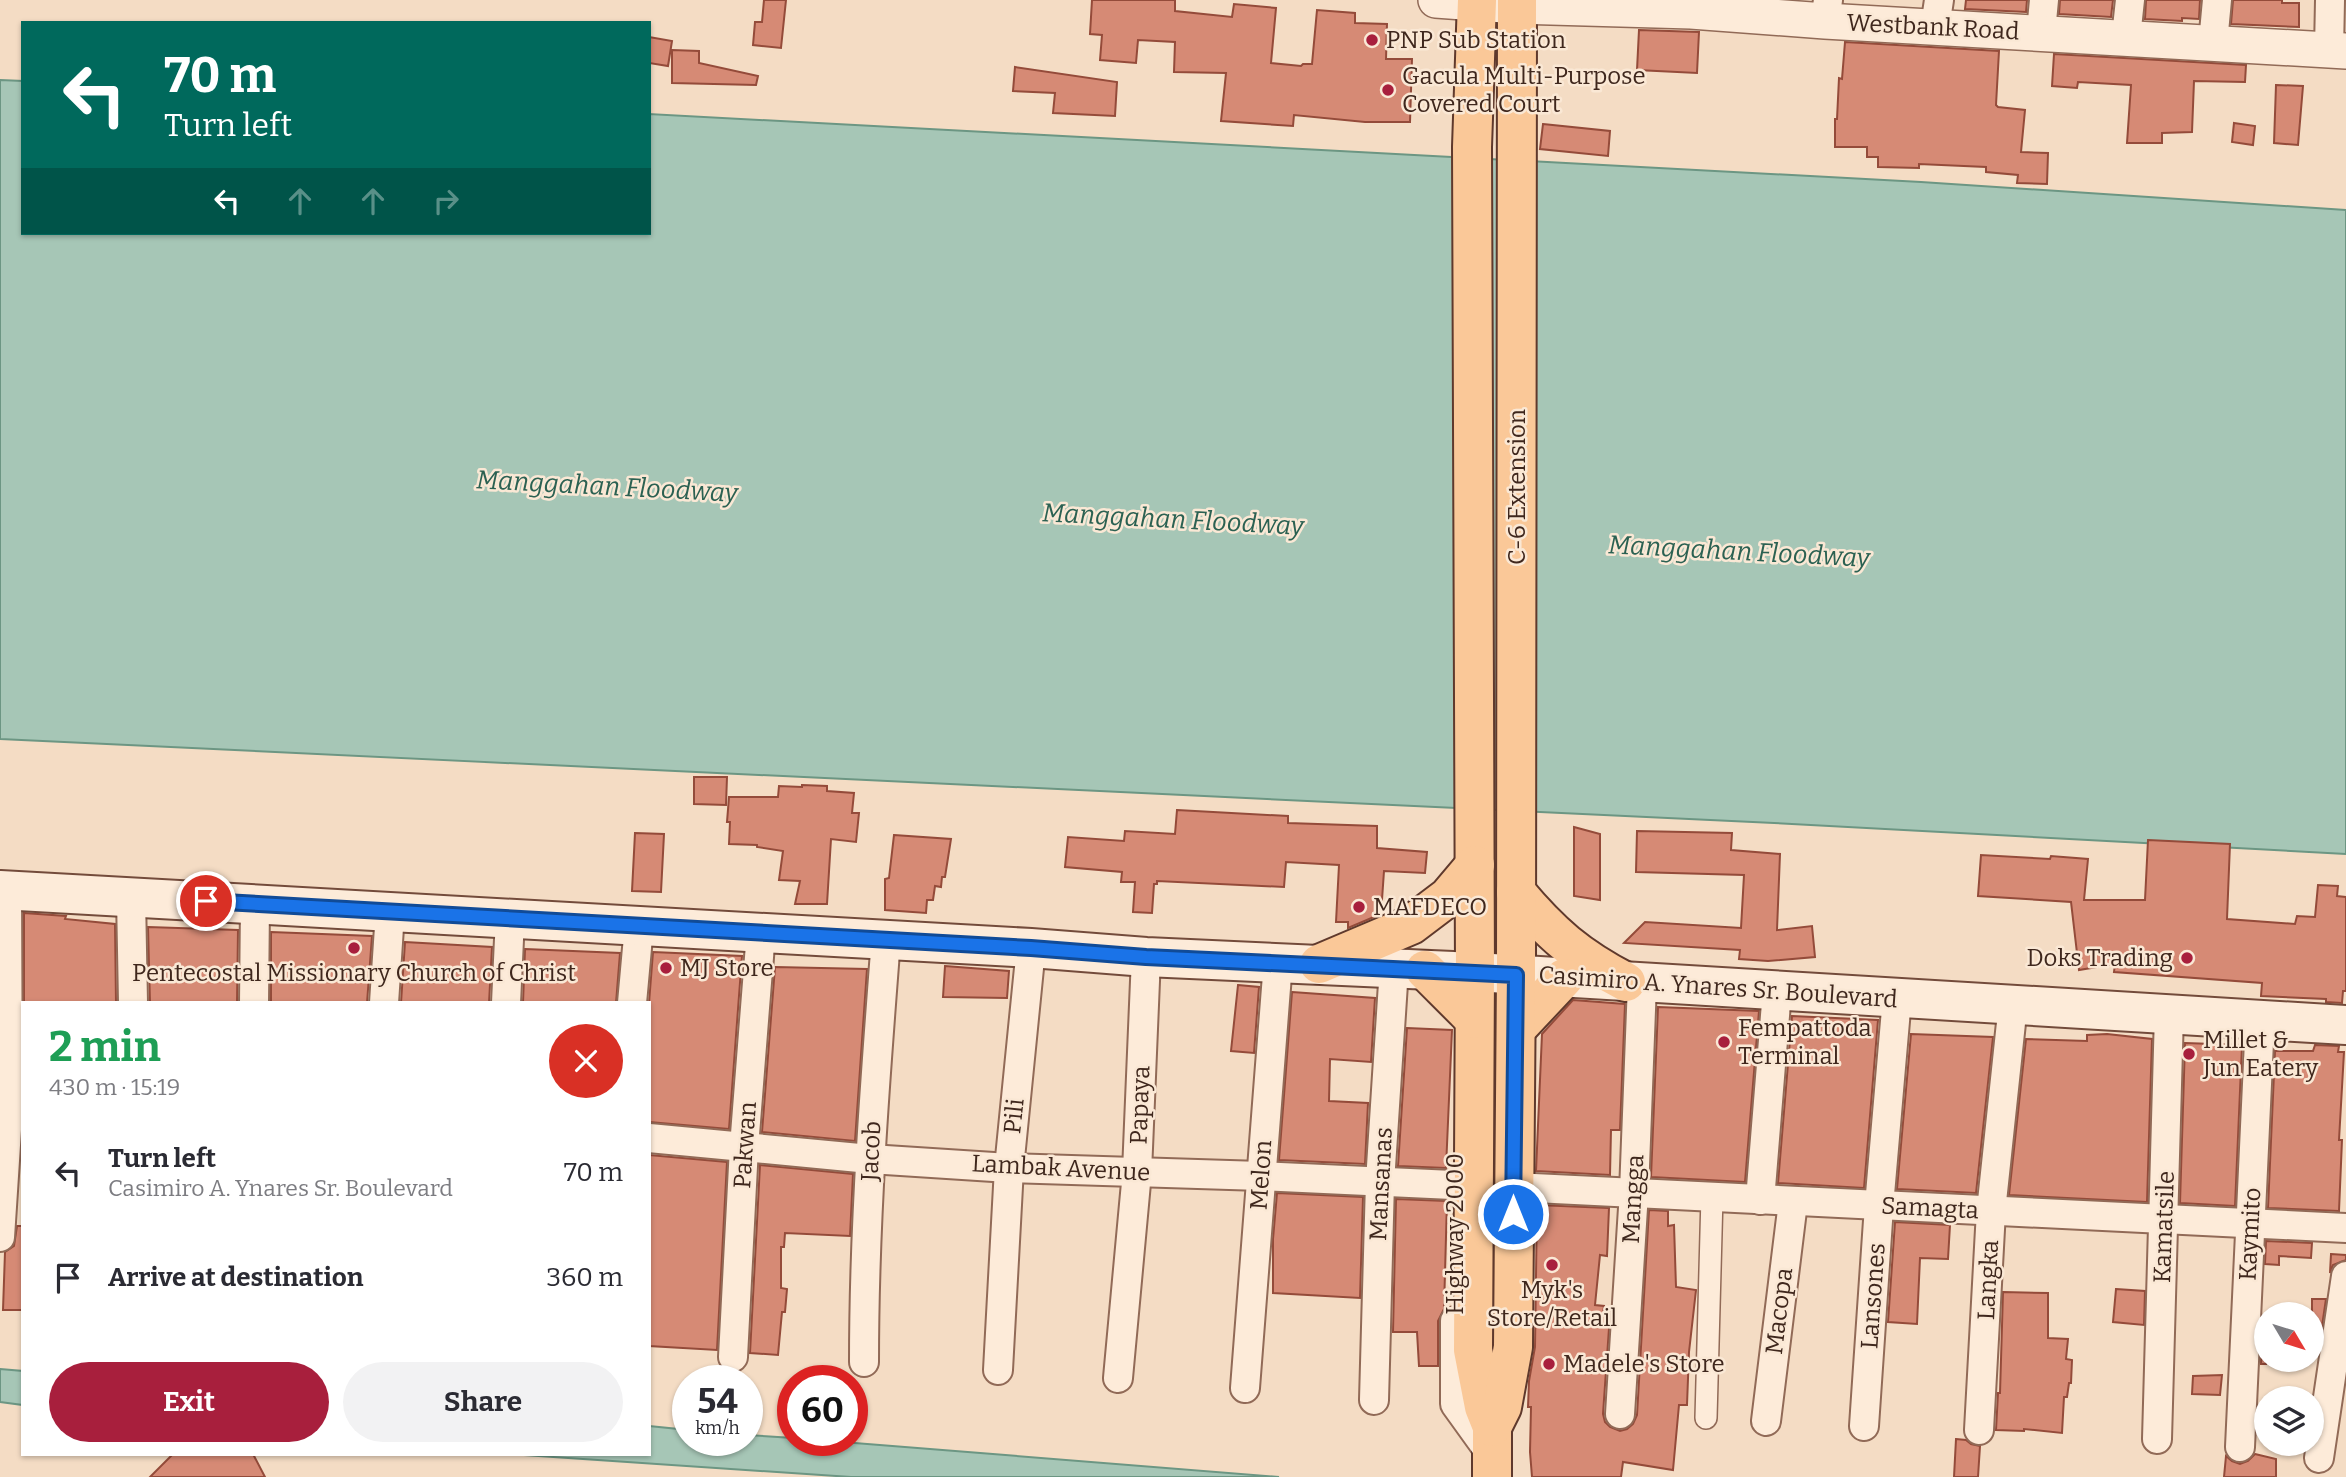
<!DOCTYPE html>
<html lang="en">
<head>
<meta charset="utf-8">
<style>
	:root { --surface:#fff; --page:#f2f2f3; --text:#2b2b33; --muted:#7c7c81; --accent:#a81f3d }
	body { margin:0; font-family:Bitter,serif; background:var(--page); color:var(--text); height:100vh; display:flex; flex-direction:column; font-size:26px; white-space:nowrap }
	* { box-sizing:border-box; margin:0 }
	p { font-size:23px; color:var(--muted) }
	.icon { flex:none; width:38px; height:38px; fill:none; stroke:currentColor; stroke-width:2; stroke-linecap:round; stroke-linejoin:round }
	.map { position:relative; flex:1; overflow:hidden }
	.sheet { position:absolute; left:21px; top:1001px; width:630px; height:455px; display:flex; flex-direction:column; background:var(--surface); border-radius:0px; box-shadow:0 2px 5px #0004 }
	.sheet>* { flex:none }
	.banner { position:absolute; left:21px; top:21px; width:630px; height:214px; border-radius:0px; box-shadow:0 2px 5px #0004; background:#00695c; color:#fff; overflow:hidden }
	.needle { width:46px; rotate:128deg }
	.fabs { position:absolute; left:2254px; top:1302px; display:grid; gap:14px }
	.fabs a { display:grid; place-items:center; width:70px; height:70px; border-radius:50%; background:var(--surface); box-shadow:0 2px 5px #0004; font-size:35px }
	.speed { position:absolute; left:672px; top:1365px; display:flex; gap:14px; font-size:35px; font-weight:700; text-align:center }
	.speed>* { display:grid; place-content:center; width:91px; height:91px; border-radius:50%; background:var(--surface); box-shadow:0 2px 5px #0004; line-height:1 }
	.speed small { font-size:18px; font-weight:400 }
	.speed .limit { border:10px solid #d22; background:#fff; color:#111 }
	.pin { position:absolute; display:grid; place-items:center; width:60px; height:60px; color:#fff; margin:-30px; border:4px solid #fff; border-radius:50%; box-shadow:0 2px 7px #0007 }
	.me { position:absolute; width:77px; margin:-38px; rotate:0deg; stroke-linejoin:round; filter:drop-shadow(0 0 5px #0008) }
	.turn { display:flex; align-items:center; gap:24px; height:147px; padding:0 28px; font-size:32px }
	.turn .icon { width:91px; height:91px; stroke-width:2.5 }
	.turn b { display:block; font-size:49px; line-height:60px }
	.lanes { display:flex; align-items:center; height:66px; padding:0 28px; background:#0003; justify-content:center; gap:35px; direction:ltr }
	.lanes .off { opacity:.35 }
	.round { display:grid; place-items:center; flex:none; width:74px; height:74px; border-radius:37px; background:var(--page) }
	.summary { display:flex; align-items:center; justify-content:space-between; height:119px; padding:0 28px }
	h1 { font-size:42px; font-weight:700; line-height:52px; color:#1e9e55 }
	.primary-button { display:flex; gap:14px; margin-top:auto; padding:14px 28px }
	.primary-button a { flex:1; height:80px; border-radius:42px; background:var(--accent); color:#fff; font-size:28px; font-weight:700; line-height:80px; text-align:center }
	.primary-button a+a { background:var(--page); color:var(--text) }
	ul { padding:0; list-style:none }
	li { display:flex; align-items:center; gap:21px; height:105px; padding:0 28px }
	li div { flex:1 }
	li b { display:block; font-size:26px }
	li em { font-style:normal }
	.map>svg:first-child { display:block }
	.water { fill:#a6c6b6; stroke:#6c9683; stroke-width:2 }
	.building { fill:#d68a75; stroke:#944b3a; stroke-width:2 }
	.lines { fill:none; stroke-linecap:round; stroke-linejoin:round }
	.pedestrian-casing { stroke:#916a57; stroke-width:24 }
	.minor-casing { stroke:#916a57; stroke-width:32 }
	.tertiary-casing { stroke:#916a57; stroke-width:38 }
	.secondary-casing { stroke:#734b3b; stroke-width:42 }
	.primary-casing { stroke:#5f392c; stroke-width:42 }
	.pedestrian { stroke:#fdebd9; stroke-width:21 }
	.minor { stroke:#fdebd9; stroke-width:28 }
	.tertiary { stroke:#fdebd9; stroke-width:35 }
	.secondary { stroke:#fdebd9; stroke-width:38 }
	.primary { stroke:#fac898; stroke-width:38 }
	.route-casing { stroke:#114b97; stroke-width:18 }
	.route { stroke:#1a73e8; stroke-width:12 }
	.poi-dot { fill:#a81f3d; stroke:#fae8d5; stroke-width:2.5 }
	.labels { text-anchor:middle; stroke-width:5; stroke-linejoin:round; paint-order:stroke }
	.street-label { font-size:24px; fill:#3f271d; stroke:#fae8d5 }
	.poi-label { font-size:24px; fill:#3f271d; stroke:#fae8d5; text-anchor:start }
	.water-label { font-size:26px; font-style:italic; fill:#2b6152; stroke:#fae8d5 }
</style>
</head>
<body>
<div class="map">
<svg width="2346" height="1477" viewBox="0 0 2346 1477">
	<rect width="100%" height="100%" fill="#f4dcc4"/>
	<g class="water">
		<path d="M0,80L23,81V233H649V114L1921,182L2346,210V854L1774,823L0,739Z"/>
		<path d="M0,1369L23,1371V1405L0,1402Z"/>
		<path d="M649,1426L688,1430V1440H747V1435L793,1438V1440H817L1279,1477H851L509,1454H649Z"/>
	</g>
	<g class="building">
		<path d="M764,0H786L781,48L753,45L755,22H762Z"/>
		<path d="M1092,0H1175V11L1232,17L1234,4L1276,8L1271,63L1301,66L1303,64H1312L1317,10L1355,13V23L1387,24L1386,59H1412L1410,122H1365L1294,115L1293,126L1221,121L1226,73L1174,72L1175,42L1138,40L1136,63L1100,60L1102,35L1090,34Z"/>
		<path d="M1966,0H2027L2026,12L1965,9Z"/>
		<path d="M2060,0H2113L2111,17L2059,14Z"/>
		<path d="M2146,0H2200L2199,19L2182,18V21L2145,19Z"/>
		<path d="M2233,0H2282V3H2299V27L2231,24Z"/>
		<path d="M1639,30L1699,32L1697,73L1637,70Z"/>
		<path d="M649,37L672,41L668,66L649,63Z"/>
		<path d="M1845,42L1999,51L1996,105L1998,107L2025,110L2021,152L2048,153L2047,184L2017,183L2018,175L1986,172V167L1919,164V168L1878,167V157H1867V147H1835V119H1837L1839,78L1842,79Z"/>
		<path d="M672,50L699,51V63L758,76L756,85L672,83Z"/>
		<path d="M2054,54L2246,65L2245,82L2194,81L2192,132L2162,133V143H2127L2131,85L2078,82L2077,88L2052,86Z"/>
		<path d="M1015,67L1117,82L1115,116L1053,113L1055,93L1013,91Z"/>
		<path d="M2276,85L2303,86L2298,145L2274,143Z"/>
		<path d="M2234,123L2255,126L2253,145L2232,142Z"/>
		<path d="M1543,124L1610,131L1608,156L1540,149Z"/>
		<path d="M694,777H727L726,805L694,804Z"/>
		<path d="M802,785L827,786V791L854,793L852,813H859L856,842L831,839L827,904H795L800,881L779,880L783,851L757,847V845L729,844L730,822H727L729,797H778L779,786L802,787Z"/>
		<path d="M1177,810L1288,816V823L1377,826V848L1427,852L1425,873L1384,871L1381,914L1348,928V922H1336L1339,865L1286,862L1284,887L1157,881V884H1154L1152,913L1133,912L1135,882H1121L1122,872L1065,867L1068,837L1124,841L1125,831L1175,834Z"/>
		<path d="M1574,827L1600,834V900L1574,896Z"/>
		<path d="M1637,831L1732,833L1731,850L1780,854L1777,930L1812,926L1815,957L1768,961L1739,959L1740,950L1624,943L1645,922L1741,928L1744,875L1636,872Z"/>
		<path d="M635,833L664,834L661,892L632,891Z"/>
		<path d="M894,835L951,839L945,877H942L941,887L935,886L933,900H927L926,913L885,910V879L889,878Z"/>
		<path d="M2148,840L2230,844L2227,919L2295,924L2297,916L2315,917L2318,885L2338,886L2337,896L2346,897V991H2343L2342,1003L2326,1002V999L2261,996L2262,983L2114,972L2115,964L2079,970L2071,902L1978,896L1981,855L2050,859L2051,856L2088,859L2084,900H2145Z"/>
		<path d="M24,913L66,916L65,919L115,924L116,1003H24Z"/>
		<path d="M148,927L238,930L237,1003H150Z"/>
		<path d="M271,932L372,936L367,1003H271Z"/>
		<path d="M405,942L492,947L489,1003H401Z"/>
		<path d="M525,949L620,953L616,1003H523Z"/>
		<path d="M653,952L742,956L729,1129L649,1122V1003Z"/>
		<path d="M945,966L1009,971L1007,998L943,997Z"/>
		<path d="M775,967L867,969L855,1141L762,1132Z"/>
		<path d="M1238,985L1259,987L1254,1053L1231,1051Z"/>
		<path d="M1292,992L1375,998L1371,1062L1330,1059L1329,1101L1368,1103L1365,1164L1279,1160Z"/>
		<path d="M1573,1000L1625,1004L1620,1130H1611L1610,1175L1536,1171L1542,1034Z"/>
		<path d="M1658,1007L1759,1011L1745,1182L1651,1177Z"/>
		<path d="M1792,1016L1878,1020L1864,1188L1778,1183Z"/>
		<path d="M1407,1028L1452,1030L1446,1168L1398,1166Z"/>
		<path d="M1911,1034L1993,1037L1976,1193L1897,1189Z"/>
		<path d="M2107,1034L2152,1039L2147,1202L2009,1195L2026,1039L2087,1041V1035Z"/>
		<path d="M2185,1043L2242,1045L2235,1206L2180,1203Z"/>
		<path d="M2315,1045L2339,1046L2338,1052H2344L2339,1140H2342L2339,1211L2268,1208L2275,1051H2313Z"/>
		<path d="M649,1155L727,1162L717,1350L649,1346Z"/>
		<path d="M760,1165L853,1174L850,1236L785,1233L784,1247H781V1288L787,1289L785,1312H782L778,1355L750,1353Z"/>
		<path d="M1277,1193L1363,1197L1360,1298L1273,1293V1239Z"/>
		<path d="M1396,1199L1447,1201L1444,1309L1438,1321V1366H1419L1417,1332H1393Z"/>
		<path d="M1537,1205L1609,1208L1607,1256L1600,1255L1595,1305L1604,1306L1603,1314H1610L1603,1414L1605,1422L1610,1427L1620,1431L1627,1429L1633,1424L1637,1415L1649,1210L1668,1211V1226L1674,1225L1676,1287L1696,1290L1689,1352L1687,1405H1679L1673,1470L1623,1462L1621,1477H1532L1530,1452L1531,1407H1528L1529,1381L1535,1347Z"/>
		<path d="M1895,1222L1950,1225L1948,1259L1920,1258L1917,1324L1888,1322Z"/>
		<path d="M17,1226H23V1310H3L5,1252L14,1246Z"/>
		<path d="M2266,1241L2312,1243L2311,1258L2279,1256V1265L2265,1264Z"/>
		<path d="M2331,1254L2346,1255V1260L2333,1265L2330,1273Z"/>
		<path d="M2116,1289L2145,1291L2144,1325L2113,1322Z"/>
		<path d="M2003,1292L2048,1293V1338L2068,1339L2066,1359L2072,1360L2071,1383H2069L2067,1397H2064L2062,1433L2024,1429V1431L1996,1430L1998,1393H2000Z"/>
		<path d="M2312,1299H2326L2322,1326H2312Z"/>
		<path d="M2262,1325H2266V1364H2261Z"/>
		<path d="M2222,1375L2220,1395L2192,1394L2193,1376Z"/>
		<path d="M1956,1439L1966,1440L1971,1444L1980,1446L1978,1477H1954Z"/>
		<path d="M173,1454H253L265,1477H150Z"/>
		<path d="M2255,1454L2276,1459V1477H2224L2226,1456L2232,1461L2240,1464L2248,1461Z"/>
	</g>
	<g class="lines">
		<g class="pedestrian-casing">
			<path id="pedestrian" d="M1706,1418L1712,1196"/>
		</g>
		<g class="minor-casing">
			<g id="minor">
				<path d="M1825,21L1828,0"/>
				<path d="M1935,27L1939,0"/>
				<path d="M2041,32L2044,0"/>
				<path d="M2126,37L2130,0"/>
				<path d="M2213,43L2217,0"/>
				<path d="M2329,50L2330,0"/>
				<path d="M131,897L133,1003"/>
				<path d="M254,1003L255,904"/>
				<path d="M384,1003L390,912"/>
				<path d="M506,1003L510,918"/>
				<path d="M632,1003L639,926"/>
				<path d="M649,1138L870,1159L1009,1168L1261,1176L1474,1186"/>
				<path d="M1514,1187L2346,1228"/>
				<path d="M1760,1200L1777,991"/>
				<path d="M0,1237L8,1114L7,890"/>
				<path d="M1455,1321V1404L1491,1454"/>
				<path d="M733,1357L744,1147L761,932"/>
				<path d="M864,1362C864,1221 875,1080 886,939"/>
				<path d="M998,1370L1009,1168L1031,948"/>
				<path d="M1118,1378L1137,1172L1146,957"/>
				<path d="M1245,1388L1278,962"/>
				<path d="M1374,1400L1380,1182L1394,968"/>
				<path d="M1620,1414L1634,1192L1642,984"/>
				<path d="M1766,1421L1793,1202"/>
				<path d="M1864,1426L1879,1206L1897,998"/>
				<path d="M1979,1430L1991,1211L2013,1004"/>
				<path d="M2157,1439L2169,1014"/>
				<path d="M2240,1447L2260,1020"/>
				<path d="M2319,1458L2346,1276"/>
			</g>
		</g>
		<g class="tertiary-casing">
			<path id="tertiary" d="M1436,0L1518,6L1691,11L1825,21L2346,51"/>
		</g>
		<g class="secondary-casing">
			<path id="secondary" d="M0,890L1031,948L1146,957L1475,972L2346,1025"/>
		</g>
		<g class="primary-casing">
			<g id="primary">
				<path d="M1477,0L1472,147L1475,972L1473,1350L1484,1407L1492,1427V1477"/>
				<path d="M1516,892C1551,934 1578,957 1626,982"/>
				<path d="M1319,964L1411,925L1448,897L1475,865"/>
				<path d="M1425,970L1474,1019"/>
				<path d="M1516,1029L1564,978"/>
				<path d="M1492,1427L1502,1407L1513,1347L1516,975L1517,0"/>
			</g>
		</g>
		<use href="#pedestrian" class="pedestrian"/>
		<use href="#minor" class="minor"/>
		<use href="#tertiary" class="tertiary"/>
		<use href="#secondary" class="secondary"/>
		<use href="#primary" class="primary"/>
	</g>
	<g class="lines">
		<g class="route-casing">
			<path id="route" d="M206,901L1031,948L1146,957L1516,975L1513,1214"/>
		</g>
		<use href="#route" class="route"/>
	</g>
	<g class="poi-dot">
		<circle cx="1372" cy="40" r="7"/>
		<circle cx="1388" cy="90" r="7"/>
		<circle cx="1359" cy="907" r="7"/>
		<circle cx="354" cy="948" r="7"/>
		<circle cx="2187" cy="958" r="7"/>
		<circle cx="666" cy="968" r="7"/>
		<circle cx="1724" cy="1042" r="7"/>
		<circle cx="2189" cy="1054" r="7"/>
		<circle cx="1552" cy="1265" r="7"/>
		<circle cx="1549" cy="1364" r="7"/>
	</g>
	<g class="labels">
		<g class="street-label">
			<text transform="translate(1933 27) rotate(3)" y="8">Westbank Road</text>
			<text transform="translate(1517 487) rotate(-90)" y="8">C-6 Extension</text>
			<text transform="translate(1718 987) rotate(4)" y="8">Casimiro A. Ynares Sr. Boulevard</text>
			<text transform="translate(1140 1105) rotate(-88)" y="8">Papaya</text>
			<text transform="translate(1014 1116) rotate(-84)" y="8">Pili</text>
			<text transform="translate(745 1145) rotate(-86)" y="8">Pakwan</text>
			<text transform="translate(871 1151) rotate(-87)" y="8">Jacob</text>
			<text transform="translate(1061 1168) rotate(3)" y="8">Lambak Avenue</text>
			<text transform="translate(1261 1175) rotate(-86)" y="8">Melon</text>
			<text transform="translate(1381 1184) rotate(-87)" y="8">Mansanas</text>
			<text transform="translate(1633 1199) rotate(-87)" y="8">Mangga</text>
			<text transform="translate(1930 1208) rotate(3)" y="8">Samagta</text>
			<text transform="translate(2164 1227) rotate(-88)" y="8">Kamatsile</text>
			<text transform="translate(1455 1234) rotate(-90)" y="8">Highway 2000</text>
			<text transform="translate(2250 1234) rotate(-87)" y="8">Kaymito</text>
			<text transform="translate(1988 1280) rotate(-87)" y="8">Langka</text>
			<text transform="translate(1873 1296) rotate(-86)" y="8">Lansones</text>
			<text transform="translate(1779 1311) rotate(-83)" y="8">Macopa</text>
		</g>
		<g class="poi-label">
			<text x="1386" y="48">PNP Sub Station</text>
			<text x="1402" y="84">Gacula Multi-Purpose<tspan x="1402" dy="28">Covered Court</tspan></text>
			<text x="1373" y="915">MAFDECO</text>
			<text x="2173" y="966" text-anchor="end">Doks Trading</text>
			<text x="680" y="976">MJ Store</text>
			<text x="354" y="981" text-anchor="middle">Pentecostal Missionary Church of Christ</text>
			<text x="1738" y="1036">Fempattoda<tspan x="1738" dy="28">Terminal</tspan></text>
			<text x="2203" y="1048">Millet &amp;<tspan x="2203" dy="28">Jun Eatery</tspan></text>
			<text x="1552" y="1298" text-anchor="middle">Myk's<tspan x="1552" dy="28">Store/Retail</tspan></text>
			<text x="1563" y="1372">Madele's Store</text>
		</g>
		<g class="water-label">
			<text transform="translate(607 486) rotate(3)" y="9">Manggahan Floodway</text>
			<text transform="translate(1173 519) rotate(3)" y="9">Manggahan Floodway</text>
			<text transform="translate(1739 551) rotate(3)" y="9">Manggahan Floodway</text>
		</g>
	</g>
</svg>
<div class="fabs">
<a><svg class="needle" viewBox="-14 -14 28 28"><path d="M0-13l5 13h-10z" fill="#e53935"/><path d="M0 13l5-13h-10z" fill="#7c7c81"/></svg></a>
<a><svg class="icon" aria-label="layers" viewBox="0 0 24 24"><path d="M12 4l9 5-9 5-9-5zM3 14l9 5 9-5"/></svg></a>
</div>
<div class="speed"><div>54<small>km/h</small></div><div class="limit">60</div></div>
<div class="pin" style="left:206px;top:901px;background:#d93025"><svg class="icon" aria-label="arrive" viewBox="0 0 24 24"><path d="M6 21V4h12l-3 4 3 4H6"/></svg></div>
<svg class="me" style="left:1513px;top:1214px" viewBox="-20 -20 40 40"><circle r="17" fill="#1a73e8" stroke="#fff" stroke-width="3"/><path d="M0-11L8 9 0 5-8 9z" fill="#fff"/></svg>
<div class="banner">
<div class="turn"><svg class="icon" aria-label="left" viewBox="0 0 24 24"><path d="M17 20v-9H6M10 6l-5 5 5 5"/></svg><div><b>70 m</b>Turn left</div></div>
<div class="lanes"><svg class="icon" aria-label="left" viewBox="0 0 24 24"><path d="M17 20v-9H6M10 6l-5 5 5 5"/></svg><svg class="icon off" aria-label="ahead" viewBox="0 0 24 24"><path d="M12 20V5M6 11l6-6 6 6"/></svg><svg class="icon off" aria-label="ahead" viewBox="0 0 24 24"><path d="M12 20V5M6 11l6-6 6 6"/></svg><svg class="icon off" aria-label="right" viewBox="0 0 24 24"><path d="M7 20v-9h11M14 6l5 5-5 5"/></svg></div>
</div>
<section class="sheet">
<div class="summary"><div><h1>2 min</h1><p>430 m · 15:19</p></div><a class="round" style="background:#d93025;color:#fff"><svg class="icon" aria-label="close" viewBox="0 0 24 24"><path d="M6 6l12 12M18 6L6 18"/></svg></a></div>
<ul>
<li><svg class="icon" aria-label="left" viewBox="0 0 24 24"><path d="M17 20v-9H6M10 6l-5 5 5 5"/></svg><div><b>Turn left</b><p>Casimiro A. Ynares Sr. Boulevard</p></div><em>70 m</em></li>
<li><svg class="icon" aria-label="arrive" viewBox="0 0 24 24"><path d="M6 21V4h12l-3 4 3 4H6"/></svg><div><b>Arrive at destination</b></div><em>360 m</em></li>
</ul>
<div class="primary-button"><a>Exit</a><a>Share</a></div>
</section>
</div>
</body>
</html>
